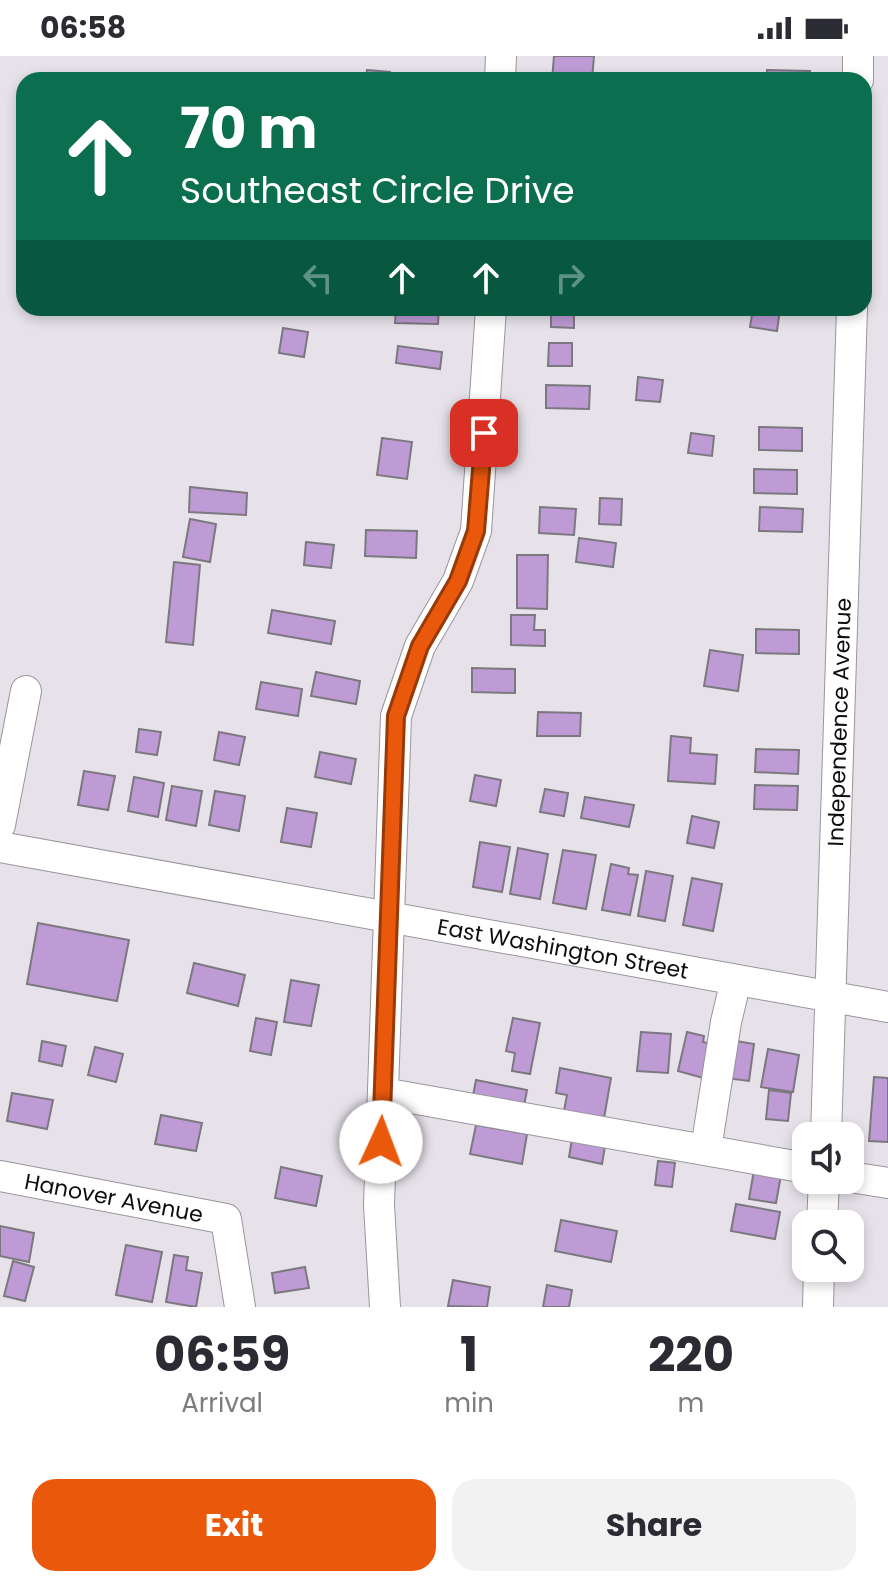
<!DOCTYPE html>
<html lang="en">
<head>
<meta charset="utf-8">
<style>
	:root { --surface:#fff; --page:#f2f2f3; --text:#2b2b33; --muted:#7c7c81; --accent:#ea580c }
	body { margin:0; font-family:Poppins,sans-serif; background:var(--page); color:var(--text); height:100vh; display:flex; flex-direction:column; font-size:30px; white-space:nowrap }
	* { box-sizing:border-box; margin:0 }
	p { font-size:26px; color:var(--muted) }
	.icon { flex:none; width:44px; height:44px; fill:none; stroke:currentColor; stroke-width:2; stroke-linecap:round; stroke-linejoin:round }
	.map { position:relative; height:1251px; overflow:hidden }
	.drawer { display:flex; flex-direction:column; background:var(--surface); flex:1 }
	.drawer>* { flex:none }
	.banner { position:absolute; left:16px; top:16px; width:856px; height:244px; border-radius:24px; box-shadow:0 4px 12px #0003; background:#0b6e4f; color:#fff; overflow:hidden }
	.controls { position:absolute; left:792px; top:1066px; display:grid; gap:16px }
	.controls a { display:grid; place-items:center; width:72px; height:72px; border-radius:16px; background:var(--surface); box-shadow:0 4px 12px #0003; font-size:40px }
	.pin { position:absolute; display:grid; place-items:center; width:68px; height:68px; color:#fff; margin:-34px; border-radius:16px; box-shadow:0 4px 12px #0006 }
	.me { position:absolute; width:88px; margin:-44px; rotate:2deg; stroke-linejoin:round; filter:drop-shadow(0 0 6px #0008) }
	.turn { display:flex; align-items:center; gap:28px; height:168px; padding:0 32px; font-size:36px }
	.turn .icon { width:104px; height:104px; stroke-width:2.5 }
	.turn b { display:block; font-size:56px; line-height:68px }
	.lanes { display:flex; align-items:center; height:76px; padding:0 32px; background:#0003; justify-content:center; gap:40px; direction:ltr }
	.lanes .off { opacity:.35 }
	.eta { display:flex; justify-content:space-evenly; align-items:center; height:136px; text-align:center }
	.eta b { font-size:48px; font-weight:700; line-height:56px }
	.button { display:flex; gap:16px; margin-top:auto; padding:16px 32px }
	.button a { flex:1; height:92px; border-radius:24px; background:var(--accent); color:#fff; font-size:32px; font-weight:700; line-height:92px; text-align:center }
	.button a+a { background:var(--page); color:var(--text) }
	.status { display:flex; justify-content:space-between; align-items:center; height:56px; padding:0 40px; background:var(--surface); direction:ltr }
	.status svg { height:22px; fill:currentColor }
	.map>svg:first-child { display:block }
	.building { fill:#be9bd5; stroke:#7c787f; stroke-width:2 }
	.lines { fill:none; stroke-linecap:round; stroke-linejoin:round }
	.minor-casing { stroke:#99959c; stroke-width:32 }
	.minor { stroke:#fff; stroke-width:30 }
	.route-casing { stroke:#983908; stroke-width:20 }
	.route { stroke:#ea580c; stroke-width:14 }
	.labels { text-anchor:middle; stroke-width:8; stroke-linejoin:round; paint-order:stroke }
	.street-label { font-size:22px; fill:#0f0d10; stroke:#fff }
</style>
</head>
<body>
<div class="status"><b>06:58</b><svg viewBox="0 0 49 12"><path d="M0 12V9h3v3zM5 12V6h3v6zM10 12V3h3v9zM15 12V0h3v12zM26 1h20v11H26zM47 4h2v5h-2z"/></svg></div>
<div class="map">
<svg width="888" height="1251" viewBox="0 0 888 1251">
	<rect width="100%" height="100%" fill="#e7e2ea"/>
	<g class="building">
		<path d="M554,0H594L592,24H552Z"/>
		<path d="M367,14L390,16V24H366Z"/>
		<path d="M767,14L810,15V24H767Z"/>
		<path d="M396,252H439L438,268L395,267Z"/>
		<path d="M551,252H574V272L551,271Z"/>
		<path d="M753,252L780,253L777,275L750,271Z"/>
		<path d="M283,272L308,276L304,301L279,297Z"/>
		<path d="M549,287H572V310H548Z"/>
		<path d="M398,290L442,296L440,313L396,307Z"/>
		<path d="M638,321L663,324L660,346L636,344Z"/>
		<path d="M546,329L590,330L589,353L546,352Z"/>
		<path d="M759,371L802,372V395L759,394Z"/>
		<path d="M691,377L714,380L712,400L688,397Z"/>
		<path d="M382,382L412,386L407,423L377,419Z"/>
		<path d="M754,413L797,414V438L754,437Z"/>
		<path d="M190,431L247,437L246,459L189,456Z"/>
		<path d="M600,442L622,443L621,469L599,468Z"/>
		<path d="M540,451L576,453L574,479L539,477Z"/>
		<path d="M760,451L803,453L802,476L759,475Z"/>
		<path d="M190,463L216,468L210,506L183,501Z"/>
		<path d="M366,474L417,475L416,502L365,500Z"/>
		<path d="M579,482L616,487L613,511L576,506Z"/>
		<path d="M306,486L334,489L331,512L304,509Z"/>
		<path d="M517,499H548L547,553L517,552Z"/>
		<path d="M174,506L200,509L193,589L166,586Z"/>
		<path d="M272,554L335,565L331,588L268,577Z"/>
		<path d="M511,559H535L534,574H545V590L511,589Z"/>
		<path d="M756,573L799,574V598L756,597Z"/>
		<path d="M710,594L743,599L738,635L704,630Z"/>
		<path d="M472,612L515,613V637L472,636Z"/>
		<path d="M316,616L360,625L356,648L311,640Z"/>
		<path d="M261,626L302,633L298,660L256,653Z"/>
		<path d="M538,656L581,657L580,680H537Z"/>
		<path d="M139,673L161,676L157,699L136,696Z"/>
		<path d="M219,676L245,681L239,709L214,704Z"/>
		<path d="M671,680L691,682L690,697L717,699L715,728L668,725Z"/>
		<path d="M756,693L799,694L798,718L755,716Z"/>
		<path d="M320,696L356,703L351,728L315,721Z"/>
		<path d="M84,715L115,720L108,754L78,749Z"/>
		<path d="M475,719L501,724L496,750L470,745Z"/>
		<path d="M134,721L164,727L158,761L128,755Z"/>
		<path d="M755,729L798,730L797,754L754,753Z"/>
		<path d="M172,730L202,735L196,770L166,764Z"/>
		<path d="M545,733L568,737L564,760L540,756Z"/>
		<path d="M215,735L245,740L239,775L209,769Z"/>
		<path d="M585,741L634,749L629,771L581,762Z"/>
		<path d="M287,752L317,757L311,791L281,786Z"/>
		<path d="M692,760L719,766L714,792L687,787Z"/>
		<path d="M480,786L510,791L502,836L473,831Z"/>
		<path d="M518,792L548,798L540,843L510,838Z"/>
		<path d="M563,794L596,799L586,853L553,847Z"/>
		<path d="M611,808L629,812L628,818L638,819L630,859L602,854Z"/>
		<path d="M646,815L673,820L665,865L638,860Z"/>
		<path d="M692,822L722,828L713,875L683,869Z"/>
		<path d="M38,867L129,884L117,945L27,928Z"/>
		<path d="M194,907L245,919L238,950L187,937Z"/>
		<path d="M291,924L319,929L311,970L284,966Z"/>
		<path d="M256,962L277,966L271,999L250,995Z"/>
		<path d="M513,962L540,967L530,1018L512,1015L515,997L506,995Z"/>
		<path d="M641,976L671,978L668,1017L637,1015Z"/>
		<path d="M687,976L704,980L703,986L715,989L707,1023L678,1015Z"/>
		<path d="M731,984L754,988L749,1025L725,1022Z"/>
		<path d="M42,985L66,990L62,1010L39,1005Z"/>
		<path d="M95,991L123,998L116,1026L88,1019Z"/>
		<path d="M768,993L799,999L793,1036L761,1031Z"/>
		<path d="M560,1012L611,1022L603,1068L563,1060L567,1039L556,1037Z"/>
		<path d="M874,1021L888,1022V1086L869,1085Z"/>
		<path d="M476,1024L527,1034L523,1055L472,1045Z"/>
		<path d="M769,1034L791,1037L788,1065L766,1063Z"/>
		<path d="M12,1037L53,1044L47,1073L7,1065Z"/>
		<path d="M161,1059L202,1067L196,1095L155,1088Z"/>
		<path d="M476,1069L527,1078L522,1108L470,1098Z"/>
		<path d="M573,1077L606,1084L602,1108L569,1101Z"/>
		<path d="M658,1105L675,1107L672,1131L655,1129Z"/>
		<path d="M281,1111L322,1120L316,1150L275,1142Z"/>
		<path d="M754,1114L781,1119L776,1147L749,1143Z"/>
		<path d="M736,1148L780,1156L775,1183L731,1175Z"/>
		<path d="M561,1164L617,1175L611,1206L555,1195Z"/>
		<path d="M0,1170L34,1177L29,1206L0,1200Z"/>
		<path d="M126,1189L162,1196L152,1246L116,1239Z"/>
		<path d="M174,1199L188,1201L186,1214L202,1217L196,1251L166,1246Z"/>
		<path d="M13,1205L34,1211L25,1245L4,1240Z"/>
		<path d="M305,1211L309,1232L275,1237L272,1217Z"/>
		<path d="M453,1224L490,1231L487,1251L448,1250Z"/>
		<path d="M547,1229L572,1234L569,1251H543Z"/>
	</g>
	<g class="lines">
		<g class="minor-casing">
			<g id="minor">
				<path d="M500,24L501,0"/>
				<path d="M858,24V0"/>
				<path d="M0,769L26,635"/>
				<path id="s1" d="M0,791L888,951"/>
				<path d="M383,1037L806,1112"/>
				<path id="s2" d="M826,1080L852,252"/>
				<path d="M706,1093L726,966L736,924"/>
				<path id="s3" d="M0,1120L226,1163L240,1251"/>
				<path d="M850,1121L888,1127"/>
				<path d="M822,1168L824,1124"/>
				<path d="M385,1251L379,1149L396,660L420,590L458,525L476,475L491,252"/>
				<path d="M818,1251L819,1212"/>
			</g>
		</g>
		<use href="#minor" class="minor"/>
	</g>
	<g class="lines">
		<g class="route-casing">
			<path id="route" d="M381,1086L396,660L420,590L458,525L476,475L484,377"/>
		</g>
		<use href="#route" class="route"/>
	</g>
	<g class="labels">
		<g class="street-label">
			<text dy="8" stroke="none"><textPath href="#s2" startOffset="414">Independence Avenue</textPath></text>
			<text dy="8" stroke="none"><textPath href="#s1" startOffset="572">East Washington Street</textPath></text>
			<text dy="8" stroke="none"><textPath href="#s3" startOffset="116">Hanover Avenue</textPath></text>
		</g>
	</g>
</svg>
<div class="controls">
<a><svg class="icon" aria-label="sound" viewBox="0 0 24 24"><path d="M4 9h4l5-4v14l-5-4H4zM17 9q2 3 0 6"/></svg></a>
<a><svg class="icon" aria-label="search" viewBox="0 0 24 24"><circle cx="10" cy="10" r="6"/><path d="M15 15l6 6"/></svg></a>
</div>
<div class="pin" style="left:484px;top:377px;background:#d93025"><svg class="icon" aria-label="arrive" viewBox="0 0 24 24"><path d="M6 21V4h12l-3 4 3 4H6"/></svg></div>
<svg class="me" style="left:381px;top:1086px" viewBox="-20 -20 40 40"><circle r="19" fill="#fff"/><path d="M0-13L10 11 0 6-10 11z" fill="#ea580c"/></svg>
<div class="banner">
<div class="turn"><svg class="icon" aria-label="ahead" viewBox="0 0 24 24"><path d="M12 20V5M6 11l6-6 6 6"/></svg><div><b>70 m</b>Southeast Circle Drive</div></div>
<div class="lanes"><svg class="icon off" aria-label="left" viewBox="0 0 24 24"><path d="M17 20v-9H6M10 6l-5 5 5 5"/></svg><svg class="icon" aria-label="ahead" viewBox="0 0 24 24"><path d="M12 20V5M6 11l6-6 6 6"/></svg><svg class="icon" aria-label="ahead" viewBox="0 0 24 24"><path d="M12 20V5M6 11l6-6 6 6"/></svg><svg class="icon off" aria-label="right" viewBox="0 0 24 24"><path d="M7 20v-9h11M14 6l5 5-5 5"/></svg></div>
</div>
</div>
<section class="drawer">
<div class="eta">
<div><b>06:59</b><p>Arrival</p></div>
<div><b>1</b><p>min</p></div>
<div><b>220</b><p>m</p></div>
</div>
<div class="button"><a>Exit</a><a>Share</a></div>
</section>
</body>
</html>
